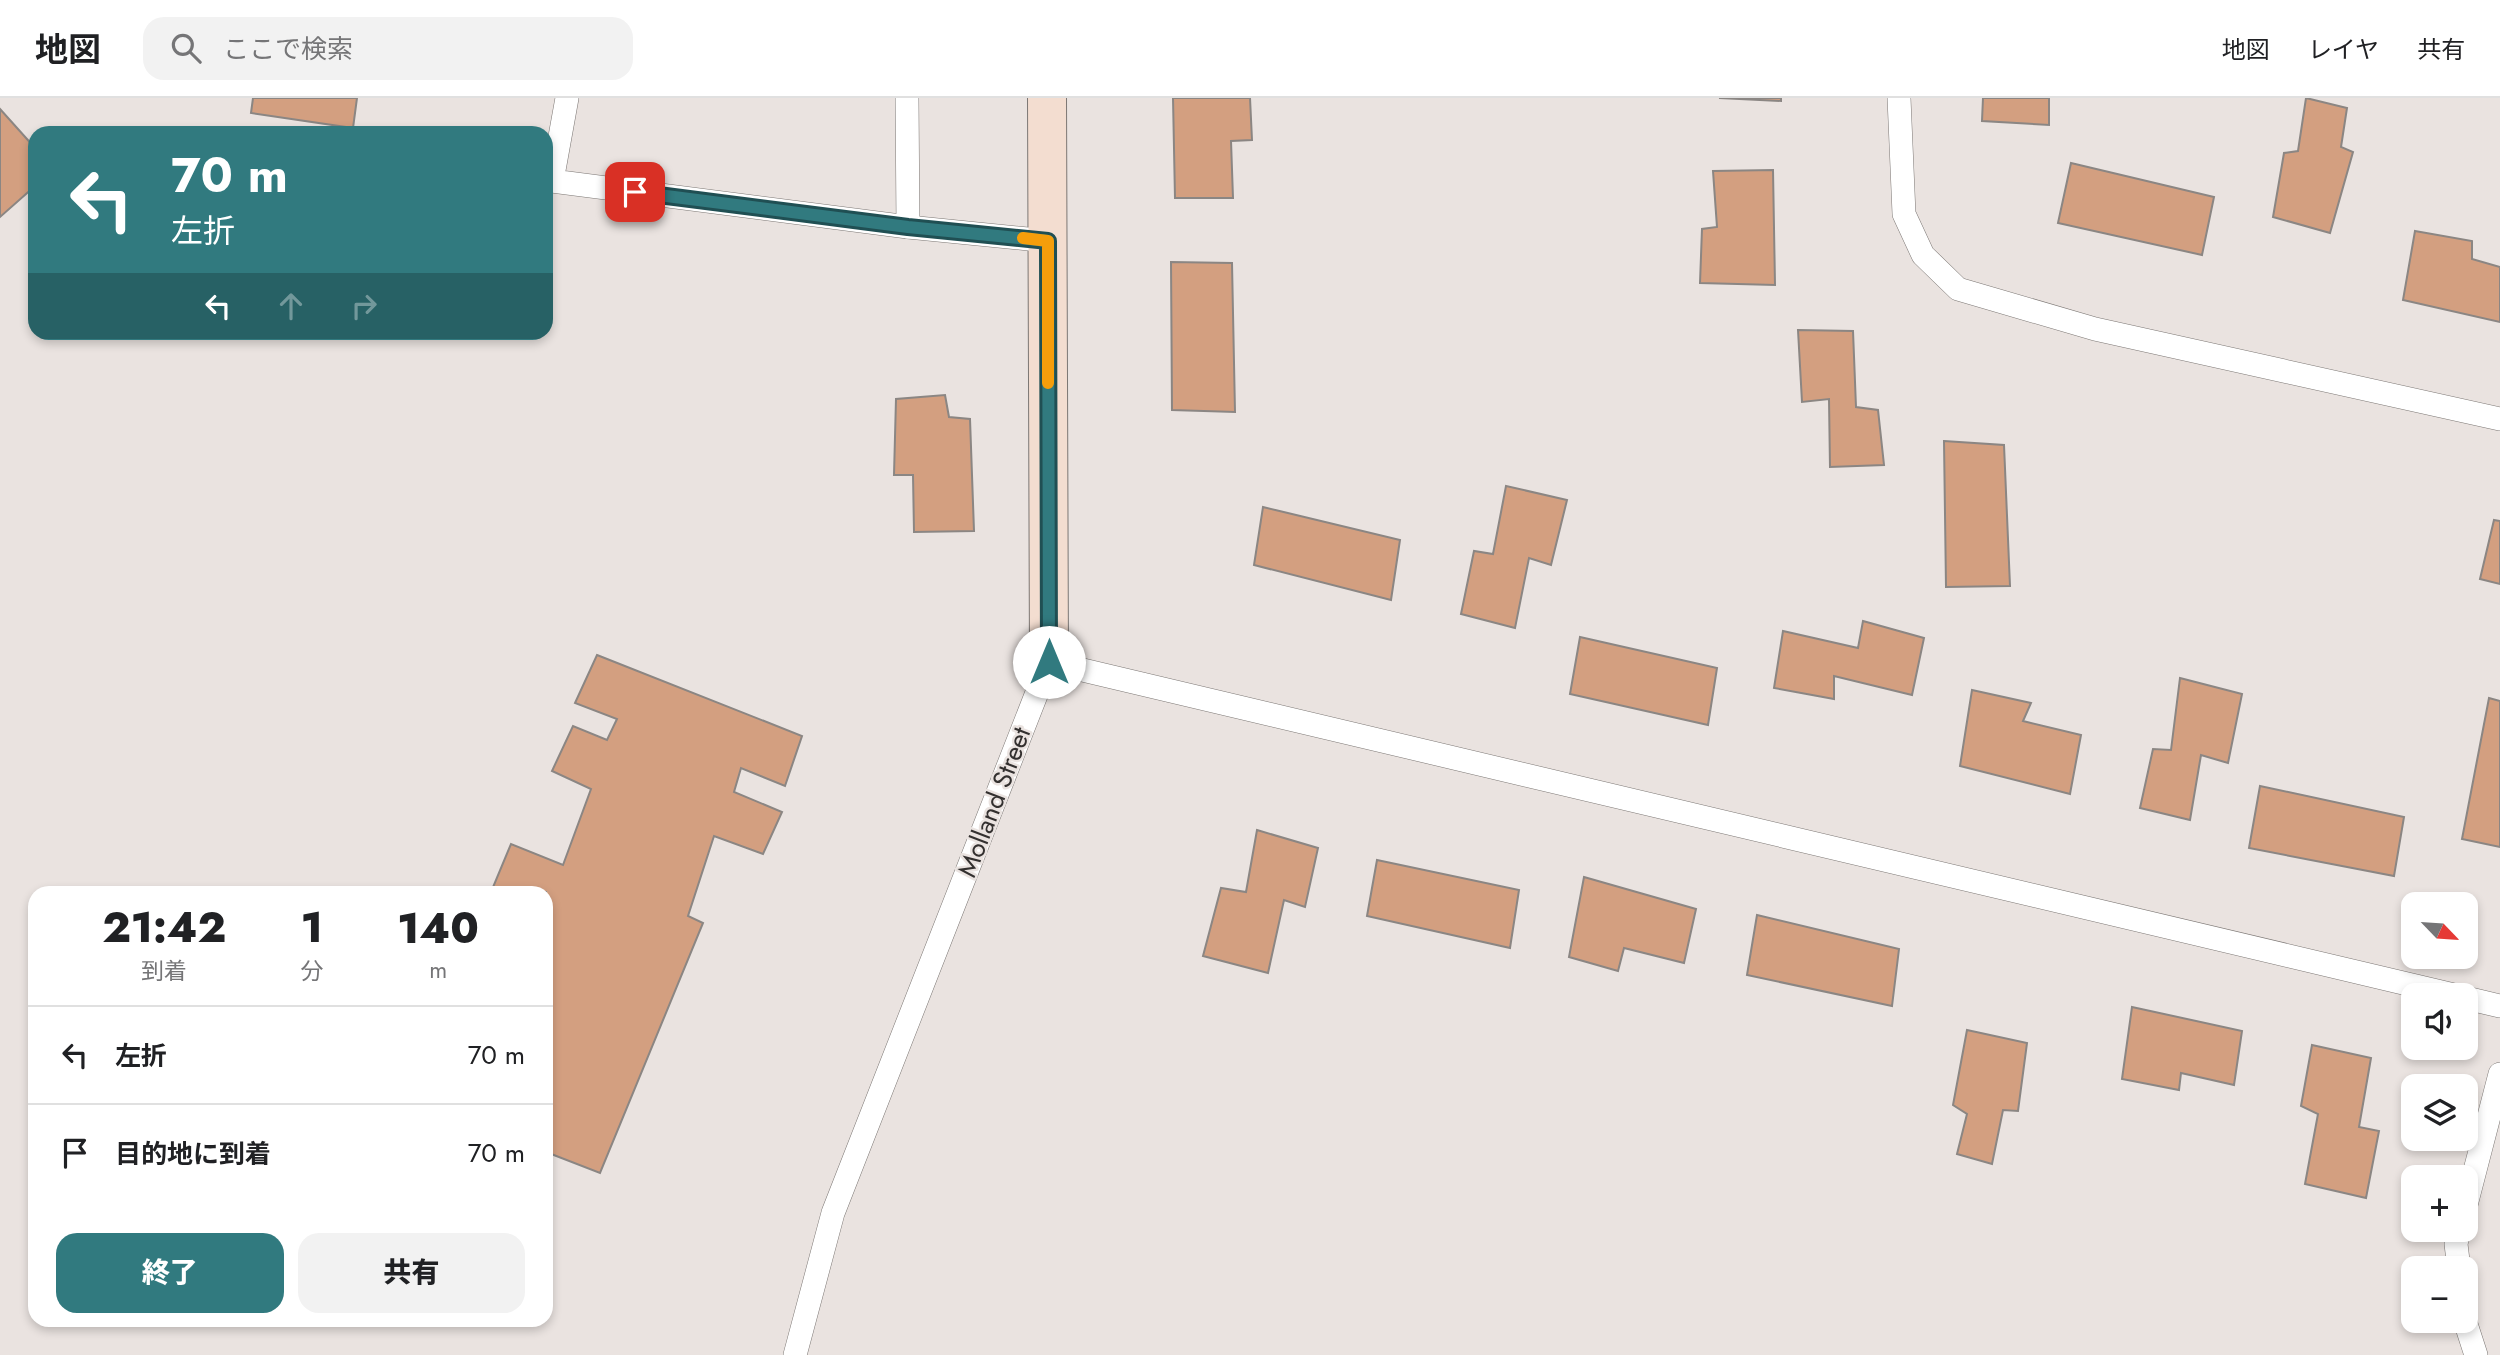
<!DOCTYPE html>
<html lang="ja">
<head>
<meta charset="utf-8">
<style>
	:root { --surface:#fff; --page:#f2f2f2; --text:#202124; --muted:#757577; --line:#e0e0e0; --accent:#317a7f }
	body { margin:0; font-family:Jost,"Noto Sans JP",sans-serif; background:var(--page); color:var(--text); height:100vh; display:flex; flex-direction:column; font-size:26px; white-space:nowrap }
	* { box-sizing:border-box; margin:0 }
	p { font-size:23px; color:var(--muted) }
	.icon { flex:none; width:38px; height:38px; fill:none; stroke:currentColor; stroke-width:2; stroke-linecap:round; stroke-linejoin:round }
	.map { position:relative; flex:1; overflow:hidden }
	.side { position:absolute; left:28px; top:788px; width:525px; height:441px; display:flex; flex-direction:column; background:var(--surface); border-radius:21px; box-shadow:0 4px 10px #0003 }
	.side>* { flex:none }
	.guide { position:absolute; left:28px; top:28px; width:525px; height:214px; border-radius:21px; box-shadow:0 4px 10px #0003; background:#317a7f; color:#fff; overflow:hidden }
	.needle { width:46px; rotate:115deg }
	.fabs { position:absolute; left:2401px; top:794px; display:grid; gap:14px }
	.fabs a { display:grid; place-items:center; width:77px; height:77px; border-radius:14px; background:var(--surface); box-shadow:0 4px 10px #0003; font-size:35px }
	.pin { position:absolute; display:grid; place-items:center; width:60px; height:60px; color:#fff; margin:-30px; border-radius:14px; box-shadow:0 4px 10px #0006 }
	.me { position:absolute; width:77px; margin:-38px; rotate:0deg; stroke-linejoin:round; filter:drop-shadow(0 0 5px #0008) }
	.turn { display:flex; align-items:center; gap:24px; height:147px; padding:0 28px; font-size:32px }
	.turn .icon { width:91px; height:91px; stroke-width:2.5 }
	.turn b { display:block; font-size:49px; line-height:60px }
	.lanes { display:flex; align-items:center; height:66px; padding:0 28px; background:#0003; justify-content:center; gap:35px; direction:ltr }
	.lanes .off { opacity:.35 }
	.eta { display:flex; justify-content:space-evenly; align-items:center; height:119px; text-align:center }
	.eta b { font-size:42px; font-weight:800; line-height:49px }
	.cta { display:flex; gap:14px; margin-top:auto; padding:14px 28px }
	.cta a { flex:1; height:80px; border-radius:21px; background:var(--accent); color:#fff; font-size:28px; font-weight:800; line-height:80px; text-align:center }
	.cta a+a { background:var(--page); color:var(--text) }
	ul { padding:0; list-style:none }
	li { display:flex; align-items:center; gap:21px; height:98px; padding:0 28px; border-top:2px solid var(--line) }
	li div { flex:1 }
	li b { display:block; font-size:26px }
	li em { font-style:normal }
	header { display:flex; align-items:center; gap:42px; box-sizing:border-box; height:98px; padding:0 35px; background:var(--surface); border-bottom:2px solid var(--line) }
	header strong { font-size:33px }
	nav { display:flex; gap:38px; margin-inline-start:auto; font-size:24px }
	.search { width:490px; height:63px; background:var(--page); display:flex; align-items:center; gap:18px; box-sizing:border-box; padding:0 24px; border-radius:21px; color:var(--muted); font-size:26px }
	.map>svg:first-child { display:block }
	.building { fill:#d39f80; stroke:#8b8683; stroke-width:2 }
	.lines { fill:none; stroke-linecap:round; stroke-linejoin:round }
	.lane-casing { stroke:#7c7774; stroke-width:24 }
	.secondary-casing { stroke:#7c7774; stroke-width:40 }
	.lane { stroke:#fff; stroke-width:23 }
	.secondary { stroke:#f3ddd0; stroke-width:38 }
	.route-casing { stroke:#204f53; stroke-width:18 }
	.route { stroke:#317a7f; stroke-width:12 }
	.slow { stroke:#f59e0b; stroke-width:12 }
	.labels { text-anchor:middle; stroke-width:5; stroke-linejoin:round; paint-order:stroke }
	.street-label { font-size:26px; fill:#33302f; stroke:#eae3e0 }
</style>
</head>
<body>
<header>
<strong>地図</strong>
<div class="search"><svg class="icon" aria-label="search" viewBox="0 0 24 24"><circle cx="10" cy="10" r="6"/><path d="M15 15l6 6"/></svg>ここで検索</div>
<nav><a>地図</a><a>レイヤ</a><a>共有</a></nav>
</header>
<div class="map">
<svg width="2500" height="1257" viewBox="0 0 2500 1257">
	<rect width="100%" height="100%" fill="#eae3e0"/>
	<g class="building">
		<path d="M253,0H357L353,30L251,15Z"/>
		<path d="M1173,0H1250L1252,42L1231,43L1233,100H1175Z"/>
		<path d="M1781,0V3L1719,0Z"/>
		<path d="M1983,0H2049V27L1982,23Z"/>
		<path d="M2306,0L2347,10L2341,49L2353,54L2330,135L2273,119L2284,55L2298,53Z"/>
		<path d="M0,11L35,50V88L0,119Z"/>
		<path d="M2071,65L2214,99L2202,157L2058,125Z"/>
		<path d="M1773,72L1775,187L1700,185L1702,131L1717,129L1713,73Z"/>
		<path d="M2415,133L2472,143V161L2500,169V224L2403,202Z"/>
		<path d="M1171,164L1232,165L1235,314L1172,312Z"/>
		<path d="M1798,232L1853,233L1856,309L1878,312L1884,367L1830,369L1829,301L1802,304Z"/>
		<path d="M945,297L949,319L970,321L974,433L914,434L913,377H894L896,301Z"/>
		<path d="M1944,343L2004,347L2010,488L1946,489Z"/>
		<path d="M1506,388L1567,402L1551,467L1529,460L1515,530L1461,516L1474,453L1493,456Z"/>
		<path d="M1263,409L1400,442L1391,502L1254,467Z"/>
		<path d="M2494,422L2500,423V486L2480,481Z"/>
		<path d="M1863,523L1924,540L1912,597L1834,578V601L1774,590L1783,533L1858,550Z"/>
		<path d="M1580,539L1717,570L1708,627L1570,596Z"/>
		<path d="M597,557L802,638L785,688L741,670L734,694L782,714L763,756L714,738L688,818L703,825L600,1075L546,1054V794H491L511,746L563,767L591,691L552,673L573,628L607,642L617,621L575,605Z"/>
		<path d="M2180,580L2242,596L2228,665L2201,657L2190,722L2140,710L2153,651L2171,652Z"/>
		<path d="M1972,592L2031,605L2023,623L2081,637L2070,696L1960,668Z"/>
		<path d="M2489,600L2500,603V749L2462,741Z"/>
		<path d="M2260,688L2404,719L2394,778L2249,750Z"/>
		<path d="M1257,732L1318,750L1305,809L1284,802L1268,875L1203,858L1221,790L1246,794Z"/>
		<path d="M1377,762L1519,792L1510,850L1367,818Z"/>
		<path d="M1584,779L1696,811L1684,865L1624,850L1618,873L1569,859Z"/>
		<path d="M1757,817L1899,851L1892,908L1747,877Z"/>
		<path d="M2132,909L2242,933L2234,987L2181,975L2179,992L2122,981Z"/>
		<path d="M1967,932L2027,945L2018,1013L2003,1012L1992,1066L1957,1056L1967,1016L1953,1007Z"/>
		<path d="M2312,947L2371,960L2359,1029L2379,1033L2366,1100L2305,1086L2318,1016L2301,1008Z"/>
	</g>
	<g class="lines">
		<g class="lane-casing">
			<g id="lane">
				<path d="M567,0L552,83L908,129L1048,143"/>
				<path d="M907,0L908,129"/>
				<path d="M1899,0L1904,116L1923,157L1958,191L2095,231L2500,321"/>
				<path d="M2466,900L2500,908"/>
				<path d="M2466,1107L2500,976"/>
				<path d="M2459,1171L2456,1146L2459,1132"/>
				<path d="M2465,1223L2476,1257"/>
				<path d="M795,1257L833,1115L1049,564L2458,898"/>
			</g>
		</g>
		<g class="secondary-casing">
			<path id="secondary" d="M1047,0L1049,564"/>
		</g>
		<use href="#lane" class="lane"/>
		<use href="#secondary" class="secondary"/>
	</g>
	<g class="lines">
		<g class="route-casing">
			<path id="route" d="M635,94L908,129L1048,143L1049,564"/>
		</g>
		<use href="#route" class="route"/>
		<path class="slow" d="M1023,140L1048,143V285"/>
	</g>
	<g class="labels">
		<g class="street-label">
			<text transform="translate(994 704) rotate(-69)" y="9">Molland Street</text>
		</g>
	</g>
</svg>
<div class="fabs">
<a><svg class="needle" viewBox="-14 -14 28 28"><path d="M0-13l5 13h-10z" fill="#e53935"/><path d="M0 13l5-13h-10z" fill="#757577"/></svg></a>
<a><svg class="icon" aria-label="sound" viewBox="0 0 24 24"><path d="M4 9h4l5-4v14l-5-4H4zM17 9q2 3 0 6"/></svg></a>
<a><svg class="icon" aria-label="layers" viewBox="0 0 24 24"><path d="M12 4l9 5-9 5-9-5zM3 14l9 5 9-5"/></svg></a>
<a>+</a>
<a>−</a>
</div>
<div class="pin" style="left:635px;top:94px;background:#d93025"><svg class="icon" aria-label="arrive" viewBox="0 0 24 24"><path d="M6 21V4h12l-3 4 3 4H6"/></svg></div>
<svg class="me" style="left:1049px;top:564px" viewBox="-20 -20 40 40"><circle r="19" fill="#fff"/><path d="M0-13L10 11 0 6-10 11z" fill="#317a7f"/></svg>
<div class="guide">
<div class="turn"><svg class="icon" aria-label="left" viewBox="0 0 24 24"><path d="M17 20v-9H6M10 6l-5 5 5 5"/></svg><div><b>70 m</b>左折</div></div>
<div class="lanes"><svg class="icon" aria-label="left" viewBox="0 0 24 24"><path d="M17 20v-9H6M10 6l-5 5 5 5"/></svg><svg class="icon off" aria-label="ahead" viewBox="0 0 24 24"><path d="M12 20V5M6 11l6-6 6 6"/></svg><svg class="icon off" aria-label="right" viewBox="0 0 24 24"><path d="M7 20v-9h11M14 6l5 5-5 5"/></svg></div>
</div>
<section class="side">
<div class="eta">
<div><b>21:42</b><p>到着</p></div>
<div><b>1</b><p>分</p></div>
<div><b>140</b><p>m</p></div>
</div>
<ul>
<li><svg class="icon" aria-label="left" viewBox="0 0 24 24"><path d="M17 20v-9H6M10 6l-5 5 5 5"/></svg><div><b>左折</b></div><em>70 m</em></li>
<li><svg class="icon" aria-label="arrive" viewBox="0 0 24 24"><path d="M6 21V4h12l-3 4 3 4H6"/></svg><div><b>目的地に到着</b></div><em>70 m</em></li>
</ul>
<div class="cta"><a>終了</a><a>共有</a></div>
</section>
</div>
</body>
</html>
